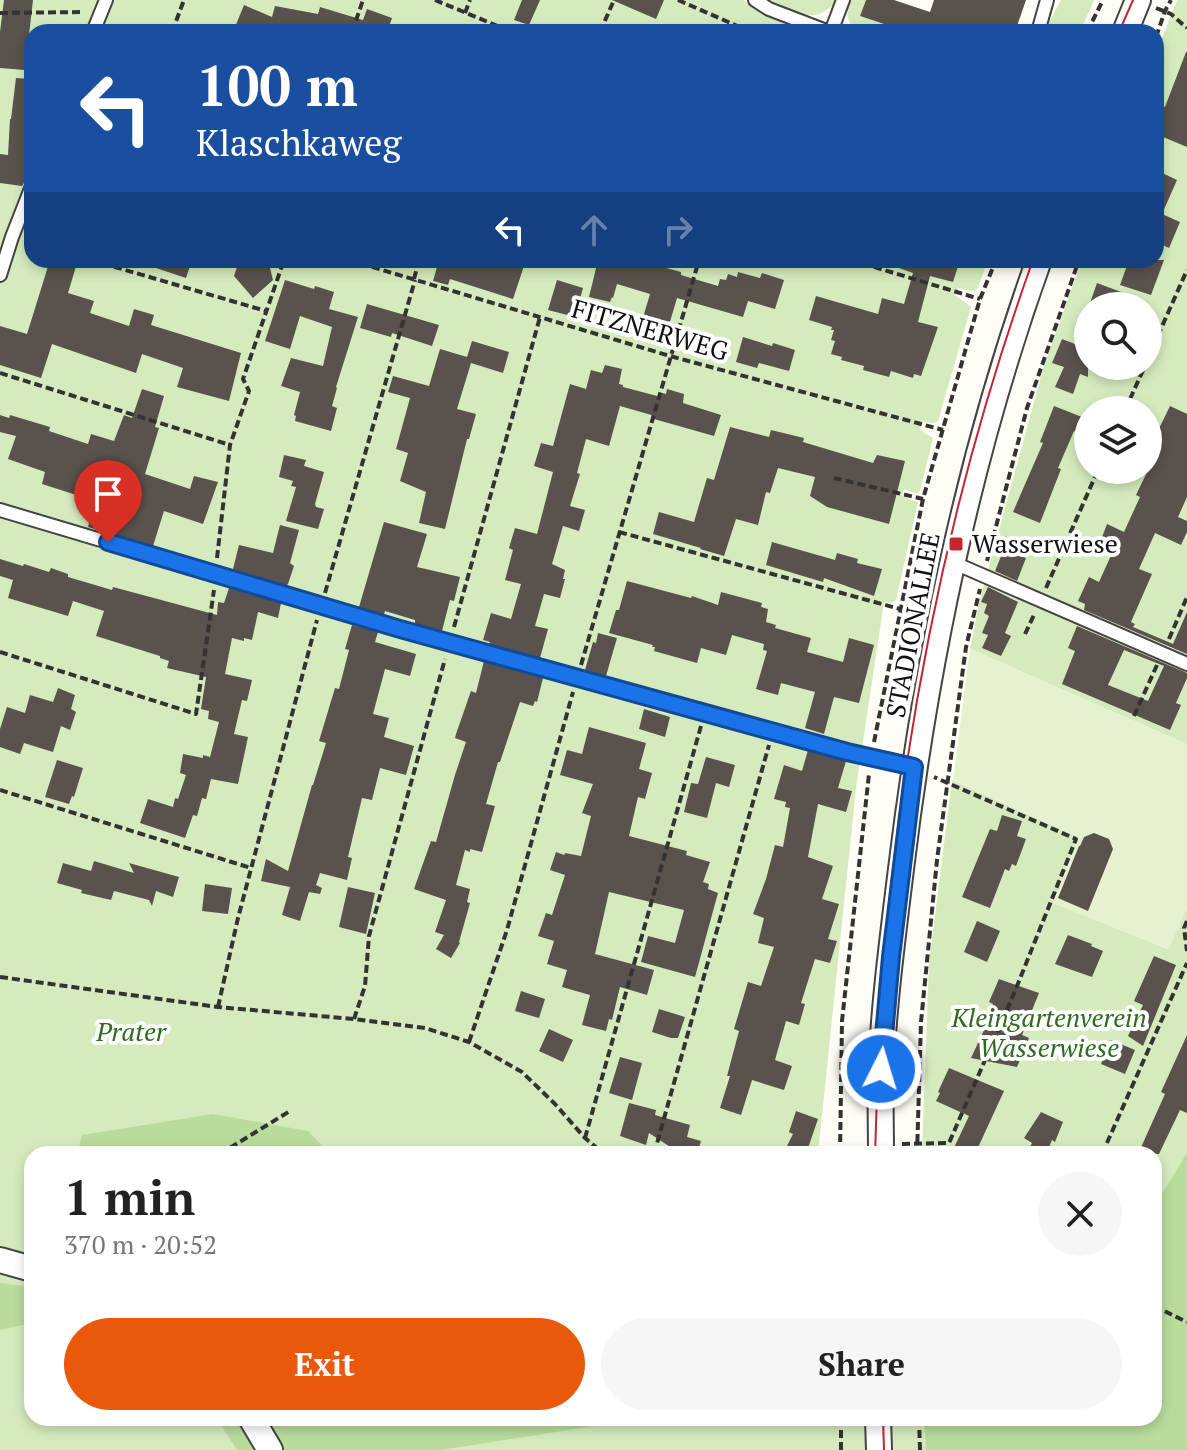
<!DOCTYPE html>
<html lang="en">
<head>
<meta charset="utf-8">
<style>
	:root { --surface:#fff; --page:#f6f6f6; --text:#222; --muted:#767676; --accent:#ea580c }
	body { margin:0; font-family:"PT Serif",serif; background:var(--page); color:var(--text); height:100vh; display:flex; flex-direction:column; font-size:30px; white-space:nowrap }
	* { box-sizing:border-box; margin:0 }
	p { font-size:26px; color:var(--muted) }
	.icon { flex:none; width:44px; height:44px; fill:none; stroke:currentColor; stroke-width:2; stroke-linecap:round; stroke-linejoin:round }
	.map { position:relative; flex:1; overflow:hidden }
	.side { position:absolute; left:24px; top:1146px; width:1138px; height:280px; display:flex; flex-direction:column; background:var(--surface); border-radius:24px; box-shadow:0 4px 12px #0003 }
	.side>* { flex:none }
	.top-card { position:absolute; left:24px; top:24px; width:1140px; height:244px; border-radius:24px; box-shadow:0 4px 12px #0003; background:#1a4fa0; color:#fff; overflow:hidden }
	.controls { position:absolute; left:1074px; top:292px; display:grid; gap:16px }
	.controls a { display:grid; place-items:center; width:88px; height:88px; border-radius:50%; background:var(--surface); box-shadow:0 4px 12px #0003; font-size:40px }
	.pin { position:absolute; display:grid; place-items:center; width:68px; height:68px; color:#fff; margin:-82px -34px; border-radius:50% 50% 50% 0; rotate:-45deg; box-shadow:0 0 8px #0007 }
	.pin .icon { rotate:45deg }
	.me { position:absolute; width:88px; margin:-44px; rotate:5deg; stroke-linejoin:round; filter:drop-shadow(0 0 6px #0008) }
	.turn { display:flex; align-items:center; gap:28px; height:168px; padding:0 40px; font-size:36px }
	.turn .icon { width:104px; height:104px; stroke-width:2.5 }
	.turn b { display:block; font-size:56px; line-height:68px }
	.lanes { display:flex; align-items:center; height:76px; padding:0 40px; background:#0003; justify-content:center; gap:40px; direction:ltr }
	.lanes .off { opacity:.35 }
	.round { display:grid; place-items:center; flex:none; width:84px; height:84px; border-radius:42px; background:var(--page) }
	.headline { display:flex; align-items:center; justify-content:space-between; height:136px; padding:0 40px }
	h1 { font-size:48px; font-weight:700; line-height:60px }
	.button { display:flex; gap:16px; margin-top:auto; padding:16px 40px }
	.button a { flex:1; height:92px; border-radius:48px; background:var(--accent); color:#fff; font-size:32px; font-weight:700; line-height:92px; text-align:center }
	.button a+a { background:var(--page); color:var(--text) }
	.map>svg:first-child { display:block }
	.green { fill:#d5ebbd; fill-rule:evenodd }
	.forest { fill:#b9dc9c }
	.pitch { fill:#e6f2cf }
	.building { fill:#5a524d; fill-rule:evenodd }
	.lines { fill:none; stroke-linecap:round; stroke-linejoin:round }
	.lane-casing { stroke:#444; stroke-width:16 }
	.street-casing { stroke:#444; stroke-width:28 }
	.path { stroke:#333; stroke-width:4; stroke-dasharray:8 4; stroke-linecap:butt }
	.lane { stroke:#fff; stroke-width:12 }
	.street { stroke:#fff; stroke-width:24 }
	.tram { stroke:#c4262e; stroke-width:2 }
	.route-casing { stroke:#114b97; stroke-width:20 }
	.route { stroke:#1a73e8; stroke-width:14 }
	.poi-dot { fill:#c4262e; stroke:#fff; stroke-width:3 }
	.labels { text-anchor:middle; stroke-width:8; stroke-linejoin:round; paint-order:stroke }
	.street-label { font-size:26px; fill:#111; stroke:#fff }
	.poi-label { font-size:26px; fill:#111; stroke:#fff; text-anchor:start }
	.park-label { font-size:26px; font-style:italic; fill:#2f6b1f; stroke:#fff }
</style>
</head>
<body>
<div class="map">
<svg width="1187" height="1450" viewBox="0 0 1187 1450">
	<rect width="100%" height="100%" fill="#fffdf5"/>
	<g class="green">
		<path d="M0,0H744C759,16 793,24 813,32H32V260H988L977,290L970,291L958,288L955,295L971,307L938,421L934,423L922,422L920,430L933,438L920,491L917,494L904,489L902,496L918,502L896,600L891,603L884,602L856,788L818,1154H32V1418H1154V1154H922L929,963L952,780L1078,837L1054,903L1168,949L1187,907V1450H0Z"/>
		<path d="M766,0H837C815,28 793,11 766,0Z"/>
		<path d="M849,0H866L860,16L908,32H856C847,22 846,13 849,0Z"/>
		<path d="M1061,0H1094L1080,32H1044Z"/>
		<path d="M1177,0H1187V744L970,649L979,603L1043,369L1082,260H1156V54ZM1088,306H1148V366H1088ZM1088,410H1148V470H1088Z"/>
	</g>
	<g class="forest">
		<path d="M213,1114L308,1131L330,1154H77L82,1135Z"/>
		<path d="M1187,1153V1450H926L924,1418H1154V1207Z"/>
		<path d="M0,1283L32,1287V1323L0,1330Z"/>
		<path d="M216,1418H606L607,1424L441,1450H237Z"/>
	</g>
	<path class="pitch" d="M970,649L1187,744V907L1169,949L1053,903L1078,837L953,780Z"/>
	<g class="building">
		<path d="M4,0H33L25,70L0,68V32Z"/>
		<path d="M522,0H540L529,25L514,20Z"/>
		<path d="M612,0H664L656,19Z"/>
		<path d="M866,0H894L930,12L934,0H1026L1015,32H908L860,16Z"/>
		<path d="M244,5L272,17L275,6L318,14L320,7L363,20L367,9L392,18L387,32H305L285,26L283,32H268L269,29L262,32H233Z"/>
		<path d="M1186,52H1187V147L1156,134V103L1165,107Z"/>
		<path d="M16,78L32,79V177L26,180L22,186L0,183V154L8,155L10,119H11Z"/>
		<path d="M1156,170L1177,180L1162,214L1180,222L1169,248L1156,242Z"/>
		<path d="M50,260H66L77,263L68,293L94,301L90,313L129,326L134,309L154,315L151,325L241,353L229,401L177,387L183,368L142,354L136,373L52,344L41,378L0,365V326L27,334Z"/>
		<path d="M141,260H192L186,278L141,263Z"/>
		<path d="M251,260H268L273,280L253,298L234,276L238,264Z"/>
		<path d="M439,260H526L513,299L450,279L448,285L433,281Z"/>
		<path d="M598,260L612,262L613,260H661L659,266L681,272V275L718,286L720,279L726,280L728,274L737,277L738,272L760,278L762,273L784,280L775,309L748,301L743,317L677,298L664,342L638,334L650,294L617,284L613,298L612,297L610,302L589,297Z"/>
		<path d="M883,260H960L953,282L930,276L918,322L938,327L921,376L914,374L913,378L891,371L889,377L863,370L864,366L841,360L842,357L831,354L835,341L831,340L834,330H831L832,327L809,320L816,296L878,314L882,298L904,304L913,273L882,262Z"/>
		<path d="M1129,260H1164L1151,295L1120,285Z"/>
		<path d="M285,280L314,289L315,286L334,292L329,309L358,317L336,387L337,388L332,406L337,408L331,431L295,421L296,416L294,415L300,392L281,386L291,358L323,366L332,327L300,316L290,349L265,341Z"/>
		<path d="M557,280L583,288L575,317L548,310Z"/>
		<path d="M1097,283L1121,292L1116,306H1089Z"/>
		<path d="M367,304L439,325L432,346L392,333L391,337L360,328Z"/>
		<path d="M743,337L772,346L773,343L795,350L789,371L759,363L757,368L736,362Z"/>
		<path d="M1062,339L1088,349V377L1080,374L1073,394L1055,387L1064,367L1052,363Z"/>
		<path d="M472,341L509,352L503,373L471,363L457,409L476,414L469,439H467L445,529L419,523L426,492L400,481L408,453L396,449L410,398L388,392L393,376L429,386L440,349L467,357Z"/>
		<path d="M605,365L622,369L619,384L623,385V387L661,397L662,393L666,394L667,389L684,394L683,403L721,415L714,436L654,419L655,416L620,406L609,446L586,439L577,473L580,474L570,506L585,510L579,531L563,526L552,564L565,570L563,579H565L560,598L544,594L535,626L548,629L540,658L489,644L490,642L483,640L491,613L511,619L521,584L505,580L513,550L509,548L515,528L537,534L553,472L534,466L541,443L553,446L570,384L586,389L591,370L602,373Z"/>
		<path d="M142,389L164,396L155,427L159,428L145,474L190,489L194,476L218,482L203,524L164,511L153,546L88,527L93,507L122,516L132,484L100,474L92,500L42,484L45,472L8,459L16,436L0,432V415L9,418L10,415L50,427L49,431L88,444L91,434L114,441L124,415L132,418Z"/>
		<path d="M1054,406L1082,417L1076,432L1074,431L1058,468L1061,469L1040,523L1013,512L1043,443L1040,442Z"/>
		<path d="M1170,406L1187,414V497L1178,517L1187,521V532L1181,545L1155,533L1139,569L1152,574L1131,622L1135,624L1133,627L1173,644L1187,612V654L1084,610L1085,604L1078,601L1089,577L1099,582L1113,551L1099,545L1107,524L1124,532L1140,497L1136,495L1148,470V441L1152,443Z"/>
		<path d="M730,427L769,437L771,430L804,438L803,442L873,463L877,455L905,461L889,524L827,507L810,496L815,477L778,468L770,493L766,492L758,525L736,519L724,556L700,549L701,548L653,534L659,512L694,522L707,478L714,480Z"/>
		<path d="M284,455L306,460L304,466L324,472L315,504L316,507L324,509L318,529L286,521L296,487L291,486L293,481L279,477Z"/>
		<path d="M384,522L427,534L417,567L460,577L454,601L450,600L442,631L415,624V620L385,611L384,615L359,607Z"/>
		<path d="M280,525L299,530L290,563L294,566L288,584L286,586L235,570L233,569L239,545L273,553Z"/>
		<path d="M772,542L835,560L837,553L858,559L857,563L882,569L874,596L824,578L823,582L766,565Z"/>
		<path d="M1004,549L1026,558L1017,581L995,571Z"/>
		<path d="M0,559L23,566L24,564L49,572L51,568L68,574V577L112,590L113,587L217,615L218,602L224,603L229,588L281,603L278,618L258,612L252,640L244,638V641L232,638L225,674L252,680L247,701L242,700L234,734L248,737L238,784L211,779L206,799L202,798L197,816L193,815L185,838L140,823L148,799L173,807L175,798L178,799L186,775L180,773L183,754L203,758V755L210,757L219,722L208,719L209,711L201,709L206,677L167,668L169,661L160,658V656L96,636L104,611L73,601L68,616L8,598L13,580L0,576Z"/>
		<path d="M627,581L691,598L692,596L718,605L721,592L762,603L761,607L768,609L766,622L776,625L775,628L811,638L807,652L843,662L849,638L874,645L859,703L834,697L824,734L805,728L815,692L781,683L778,695L756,689L767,651L763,650L764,644L732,635L726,655L701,648L697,663L654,651L655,647H652L653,645L609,633L616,610H619Z"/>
		<path d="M988,587L1018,602L1005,633L1011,636L1001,656L982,648L988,635L982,633L989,616L984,613L987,604L981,602Z"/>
		<path d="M352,625L378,632L375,642L416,654L410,676L385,669L373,714L389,718L384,737L414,746L406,775L380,768L372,800L362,798L348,857L352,858L347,880L320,873L316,885L322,888L320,894L309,892L300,921L282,915L290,887L261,881L266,859L288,871L312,785H313L326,743L319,741L335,688L339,689L349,650L345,649Z"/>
		<path d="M1077,626L1187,673V678L1176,703L1181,705L1170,730L1062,684L1075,651L1068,648ZM1124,650L1164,666L1148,701L1108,685Z"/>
		<path d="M598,633L617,638L606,676L585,670L593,642L596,643Z"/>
		<path d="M484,661L543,678L537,702L535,701L533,706L520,702L500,762H498L486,804L495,806L482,852L470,849V852L465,850L456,885L470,889L467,902L470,903L459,942L460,943L451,958L436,949L444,935L435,932L446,900L414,889L431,841L436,842L455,775L466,742L455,738L456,734L471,691L476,693Z"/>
		<path d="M58,688L75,695L71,709L76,712L70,730L61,726L53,752L24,743L20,754L0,747V729L7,707L25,713L30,695L53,702Z"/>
		<path d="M644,709L670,717L665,737L639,729Z"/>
		<path d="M589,727L646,743L639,769L652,773L645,799L638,797L629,836L687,851L686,855L710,862L703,882L709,884L708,889L718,893L695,977L641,962L648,936L675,943L684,910L609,892L595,954L654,970L647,995L620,987L612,1020L609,1019L606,1031L582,1025L590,995L562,987L567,970L547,964L554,941L538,936L546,913L552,915L565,875L550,870L556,852L564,855L565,853L581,856L591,816L582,813L593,784L560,775L567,750L582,754Z"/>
		<path d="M808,750L846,761L838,788L852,791L846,812L818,804L808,857L833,866L822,899L839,904L828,939L837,941L830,963L815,959L801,1003L805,1004L799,1025L786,1021L775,1060L792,1066L784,1090L752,1080L741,1115L720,1108L730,1076H727L739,1031L734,1029L748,982L761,986L774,947L758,943L764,918L753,914L766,879L775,845L783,847L790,808L785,807L786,802L774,799L784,765L802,771Z"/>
		<path d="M706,757L735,765L729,787L716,783L707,818L684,812L691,783L698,784Z"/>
		<path d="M57,760L83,768L74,797L72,796L69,804L45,797Z"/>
		<path d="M1002,815L1022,821L1017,836L1026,839L1016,866L1012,864L1009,871L1005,869L990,908L962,897L990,829L997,831Z"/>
		<path d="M1094,833L1109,839L1113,849L1088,911L1058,898L1079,846H1080L1084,837Z"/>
		<path d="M94,861L134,873L129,863L179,877L173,897L156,891L152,906L149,900L114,891L111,900L81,893L82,890L57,883L63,863L91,871Z"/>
		<path d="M205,884L232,888L228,914L202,911Z"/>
		<path d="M348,887L375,893L366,934L339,927Z"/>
		<path d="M977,921L1000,931L987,962L964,952Z"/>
		<path d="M1068,935L1092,944L1091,946L1103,951L1092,977L1055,964Z"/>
		<path d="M1154,956L1176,965L1143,1046L1128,1036L1143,1005L1134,1001Z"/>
		<path d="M999,979L1039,993L1022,1035L1029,1038L1017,1067L971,1058L992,1013L990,1012L993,1004L989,1002Z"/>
		<path d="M521,991L545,999L539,1018L515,1011Z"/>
		<path d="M659,1009L685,1017L678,1038H671L652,1032Z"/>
		<path d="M549,1029L573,1040L563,1062L539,1051Z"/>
		<path d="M1187,1035V1113L1180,1110L1159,1154H1138L1165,1094L1161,1092Z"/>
		<path d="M1111,1040L1135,1050L1125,1074L1101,1064Z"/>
		<path d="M620,1057L642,1063L632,1100L609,1093Z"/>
		<path d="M949,1068L1004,1091L975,1154H951L969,1116L936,1101L940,1093L938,1092Z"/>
		<path d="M629,1103L656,1110L655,1115L690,1125L687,1137L701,1141L697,1154H681L649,1133L646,1145L620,1136Z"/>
		<path d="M796,1111L818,1119L806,1154H783L793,1134L789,1132Z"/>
		<path d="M1041,1112L1063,1122L1055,1142L1052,1140L1046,1154H1027L1032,1143L1024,1138Z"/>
	</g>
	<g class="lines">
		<g class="lane-casing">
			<g id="lane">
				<path d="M755,0L769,9L829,32"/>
				<path d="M93,32L106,0"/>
				<path d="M831,32L843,0"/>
				<path d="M1038,32L1047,0"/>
				<path d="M0,275L12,237L32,186"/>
				<path d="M0,510L400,629L871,758L914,767"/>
				<path d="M952,562L1187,664"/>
			</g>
		</g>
		<g class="street-casing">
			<g id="street">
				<path d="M1125,32L1138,0"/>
				<path d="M881,1154C881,1126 880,1097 881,1069C884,1002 893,935 901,869C926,662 968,457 1039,260"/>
				<path d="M0,1260L32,1269"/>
				<path d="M251,1418L270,1450"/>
				<path d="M878,1418L879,1450"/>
			</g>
		</g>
		<g class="path">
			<path d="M435,0L500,27L498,32"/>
			<path d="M678,0L751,32"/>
			<path d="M1156,8L1171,14L1187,28"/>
			<path d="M0,13L83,12"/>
			<path d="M465,13L470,0"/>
			<path d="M172,32L184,0"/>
			<path d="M352,32L363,0"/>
			<path d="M600,32L614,0"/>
			<path d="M1087,32L1103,0"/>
			<path d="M1156,37L1165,11L1171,0"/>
			<path d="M91,260L266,311"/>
			<path d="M349,260L670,356L943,430"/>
			<path d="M851,260L980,299"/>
			<path d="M414,279L419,260"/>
			<path d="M1148,358L1187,270"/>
			<path d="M0,373L230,445"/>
			<path d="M1125,410L1145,366"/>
			<path d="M834,478L923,499"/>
			<path d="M619,532L900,609"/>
			<path d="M217,558L230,445L249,391L243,379L284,260"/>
			<path d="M987,561L1027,408L1079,260"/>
			<path d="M1046,588L1098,470"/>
			<path d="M325,593L415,280"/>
			<path d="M454,627L540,317"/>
			<path d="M1025,634L1034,615"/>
			<path d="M1169,639L1187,597"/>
			<path d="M0,652L196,714L214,590"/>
			<path d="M581,665L699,260"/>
			<path d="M1134,716L1157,665"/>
			<path d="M874,742L923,499L980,299L996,260"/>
			<path d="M0,790L251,868"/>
			<path d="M1187,921L1184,928L1187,951"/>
			<path d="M0,977L218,1007L354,1019L425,1028L469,1042L522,1072L555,1104L585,1138L604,1154"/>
			<path d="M218,1007L238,918L317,620"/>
			<path d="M354,1019L365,986L369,936L445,659"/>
			<path d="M469,1042L507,930L573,692"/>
			<path d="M585,1138L701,726"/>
			<path d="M902,1144L949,1143L1015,991L1076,839L934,777"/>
			<path d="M220,1154L290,1111"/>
			<path d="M654,1154L769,745"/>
			<path d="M840,1154L842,1021L869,774"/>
			<path d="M917,1154L921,1022L937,860L966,647L980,589"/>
			<path d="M1102,1154L1187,963"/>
			<path d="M1154,1306L1187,1322"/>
			<path d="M841,1418V1450"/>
			<path d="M919,1418L920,1450"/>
		</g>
		<use href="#lane" class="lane"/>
		<use href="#street" class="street"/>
		<g class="tram">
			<path d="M1119,32L1133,0"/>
			<path d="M875,1154C877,1101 878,1049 881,996C899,747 948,496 1033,260"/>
			<path d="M883,1418L884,1450"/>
		</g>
	</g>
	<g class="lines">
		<g class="route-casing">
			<path id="route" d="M108,542L400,629L847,752L914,767L891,957L881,1069"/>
		</g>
		<use href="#route" class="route"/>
	</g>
	<rect class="poi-dot" x="948" y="536" width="16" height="16" rx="4"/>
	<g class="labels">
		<g class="street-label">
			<text transform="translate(650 330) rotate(16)" y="9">FITZNERWEG</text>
			<text transform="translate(913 625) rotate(-79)" y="9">STADIONALLEE</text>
		</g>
		<g class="poi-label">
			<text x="972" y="553">Wasserwiese</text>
		</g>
		<g class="park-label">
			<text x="1049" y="1027">Kleingartenverein<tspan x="1049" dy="30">Wasserwiese</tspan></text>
			<text x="131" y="1041">Prater</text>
		</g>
	</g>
</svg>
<div class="controls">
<a><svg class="icon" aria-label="search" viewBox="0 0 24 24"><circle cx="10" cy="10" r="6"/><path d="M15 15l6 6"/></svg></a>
<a><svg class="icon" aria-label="layers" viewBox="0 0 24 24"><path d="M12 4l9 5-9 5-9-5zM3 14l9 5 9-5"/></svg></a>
</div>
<div class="pin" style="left:108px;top:542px;background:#d93025"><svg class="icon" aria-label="arrive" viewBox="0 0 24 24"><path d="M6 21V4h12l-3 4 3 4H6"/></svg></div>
<svg class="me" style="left:881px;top:1069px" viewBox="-20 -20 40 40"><circle r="17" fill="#1a73e8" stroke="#fff" stroke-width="3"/><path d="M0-11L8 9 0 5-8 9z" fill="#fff"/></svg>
<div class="top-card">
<div class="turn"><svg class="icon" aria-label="left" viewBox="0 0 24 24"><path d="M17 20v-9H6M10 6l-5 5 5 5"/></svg><div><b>100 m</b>Klaschkaweg</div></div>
<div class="lanes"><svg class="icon" aria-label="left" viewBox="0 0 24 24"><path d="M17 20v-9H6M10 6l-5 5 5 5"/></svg><svg class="icon off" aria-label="ahead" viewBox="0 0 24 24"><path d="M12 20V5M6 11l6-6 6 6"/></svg><svg class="icon off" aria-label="right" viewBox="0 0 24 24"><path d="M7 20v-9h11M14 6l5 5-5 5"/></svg></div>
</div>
<section class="side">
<div class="headline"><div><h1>1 min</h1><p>370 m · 20:52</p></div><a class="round"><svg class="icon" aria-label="close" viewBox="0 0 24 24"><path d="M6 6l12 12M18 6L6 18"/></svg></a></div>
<div class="button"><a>Exit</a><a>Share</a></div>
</section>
</div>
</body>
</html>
